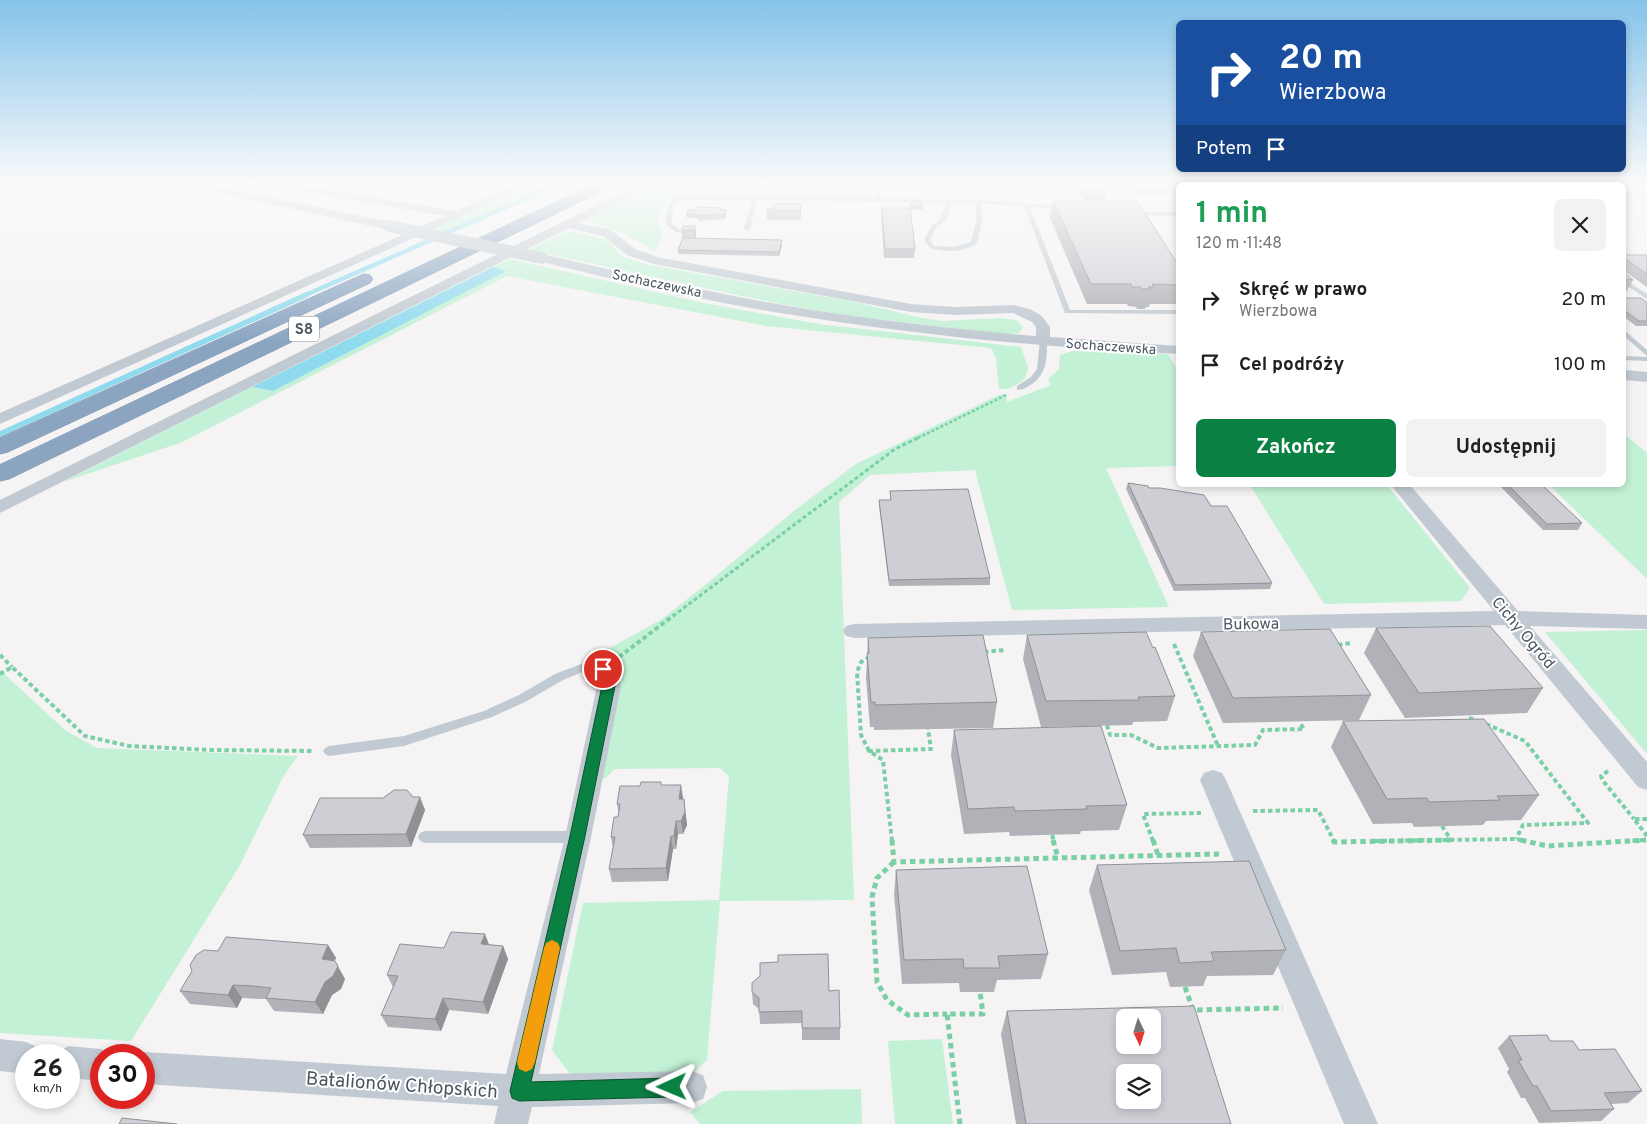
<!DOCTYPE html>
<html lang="pl">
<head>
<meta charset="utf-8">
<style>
	:root { --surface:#fff; --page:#f2f2f2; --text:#202124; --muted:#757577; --accent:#0b8043 }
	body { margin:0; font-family:Overpass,sans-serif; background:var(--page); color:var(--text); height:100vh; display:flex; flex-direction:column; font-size:19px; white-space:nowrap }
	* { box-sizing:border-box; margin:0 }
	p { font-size:16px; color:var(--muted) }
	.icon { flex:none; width:28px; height:28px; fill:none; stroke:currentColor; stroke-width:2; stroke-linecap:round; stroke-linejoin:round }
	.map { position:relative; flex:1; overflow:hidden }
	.side { position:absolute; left:1176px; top:182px; width:450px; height:305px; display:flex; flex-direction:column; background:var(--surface); border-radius:8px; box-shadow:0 2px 8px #0003 }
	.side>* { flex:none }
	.top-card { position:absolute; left:1176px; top:20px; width:450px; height:152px; border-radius:8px; box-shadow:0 2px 8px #0003; background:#1a4fa0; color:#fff; overflow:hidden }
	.needle { width:32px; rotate:176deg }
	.buttons { position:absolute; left:1116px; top:1009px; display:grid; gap:10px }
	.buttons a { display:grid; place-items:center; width:45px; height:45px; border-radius:8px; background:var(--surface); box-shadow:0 2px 8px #0003; font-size:25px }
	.speed { position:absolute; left:15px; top:1044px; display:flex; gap:10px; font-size:25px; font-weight:700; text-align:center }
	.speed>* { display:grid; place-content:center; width:65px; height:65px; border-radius:50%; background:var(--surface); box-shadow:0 2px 8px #0003; line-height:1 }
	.speed small { font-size:12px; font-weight:400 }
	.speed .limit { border:8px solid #d22; background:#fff; color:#111 }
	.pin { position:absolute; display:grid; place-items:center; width:42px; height:42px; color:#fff; margin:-21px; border:2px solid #fff; border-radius:50%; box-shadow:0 1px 5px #0007 }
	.me { position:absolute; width:55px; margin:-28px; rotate:269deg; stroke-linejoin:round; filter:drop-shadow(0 0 4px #0008) }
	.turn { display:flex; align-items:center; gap:18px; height:105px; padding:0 20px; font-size:22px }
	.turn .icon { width:65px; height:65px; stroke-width:2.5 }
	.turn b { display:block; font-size:35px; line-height:42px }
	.then { display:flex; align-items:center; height:48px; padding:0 20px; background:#0003; gap:10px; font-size:19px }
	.round { display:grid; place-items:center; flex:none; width:52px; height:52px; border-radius:8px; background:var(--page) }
	.headline { display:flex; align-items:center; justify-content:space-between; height:85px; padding:0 20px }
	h1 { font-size:30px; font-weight:700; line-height:38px; color:#1e9e55 }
	.primary-button { display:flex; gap:10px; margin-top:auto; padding:10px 20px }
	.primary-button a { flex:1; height:58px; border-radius:8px; background:var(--accent); color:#fff; font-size:20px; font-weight:700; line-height:58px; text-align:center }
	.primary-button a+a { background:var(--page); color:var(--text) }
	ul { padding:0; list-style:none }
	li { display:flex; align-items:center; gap:15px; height:65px; padding:0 20px }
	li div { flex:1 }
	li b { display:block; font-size:19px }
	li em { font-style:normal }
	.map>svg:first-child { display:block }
	.green { fill:#c3f1d5 }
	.water { fill:#90daee }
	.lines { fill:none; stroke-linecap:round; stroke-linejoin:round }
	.stream-far1 { stroke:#90daee; stroke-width:4.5 }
	.stream { stroke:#90daee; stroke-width:5.5 }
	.motorway-casing { stroke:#7690ad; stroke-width:1 }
	.path-far3 { stroke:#7ad0a6; stroke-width:2.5; stroke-dasharray:3 2; stroke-linecap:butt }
	.path-far2 { stroke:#7ad0a6; stroke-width:3; stroke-dasharray:4 2.5; stroke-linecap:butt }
	.path-far1 { stroke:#7ad0a6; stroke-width:4; stroke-dasharray:4.5 3; stroke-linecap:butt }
	.path { stroke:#7ad0a6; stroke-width:5; stroke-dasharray:5.5 4; stroke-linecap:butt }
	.service { fill:#c1cad2; fill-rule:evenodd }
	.minor { fill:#c1cad2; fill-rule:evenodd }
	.motorway { fill:#8ba5c1; fill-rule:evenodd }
	.minor-bridge { stroke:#c1cad2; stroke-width:12 }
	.wall { fill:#b0b2b7 }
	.shaded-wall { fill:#909195 }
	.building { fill:#cdcfd5; stroke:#909195; fill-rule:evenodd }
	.route { fill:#0b8043; stroke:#07532c }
	.slow { fill:#f59e0b }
	.labels { text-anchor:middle; stroke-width:4; stroke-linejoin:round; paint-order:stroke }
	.far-street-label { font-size:14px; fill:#4a5661; stroke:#fff }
	.shield { fill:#fff; stroke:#808990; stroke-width:1 }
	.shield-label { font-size:15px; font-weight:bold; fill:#4a5661 }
	.street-label { font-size:16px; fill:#4a5661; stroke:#fff }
	.near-street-label { font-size:19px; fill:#4a5661; stroke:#fff }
</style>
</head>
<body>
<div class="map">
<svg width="1647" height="1124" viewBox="0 0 1647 1124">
	<rect width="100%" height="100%" fill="#f5f3f3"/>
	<g class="green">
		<path d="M540,183H554L445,232L433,229Z"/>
		<path d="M661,183H869L871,197L683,195L668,198L657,220L663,234L655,251L621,232L589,221L594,215Z"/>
		<path d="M897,183H1106L1108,188L947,195L897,190Z"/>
		<path d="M1275,183H1576L1572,185H1278Z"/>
		<path d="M565,232H574L601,238L608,241L623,257L650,265L855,302L922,318L943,321L1001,318L1016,320L1023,327L1019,333L1003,334L850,316L770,302L529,250Z"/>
		<path d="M510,259L704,303L819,324L1021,347L1028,368L1025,379L1009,389H999L996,358L991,348L766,326L507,276L180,443L63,482L252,387L273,391L505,271L493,267Z"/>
		<path d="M1072,351L1168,354L1179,372V466L1106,468L1169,607L1012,610L975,470L870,475L839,502L854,900L720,901L707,1060L693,1073L570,1074L552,1050L583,903L719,900L729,776L720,768L614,769L606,778L597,780L618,675L592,658L662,619L709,582L795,510L856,464L999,395L1006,394L1007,402L1051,385L1048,379L1059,369L1060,355Z"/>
		<path d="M1624,434L1647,453V579L1549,485H1624Z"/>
		<path d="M1250,485H1387L1470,588L1461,601L1324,604Z"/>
		<path d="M1647,630V754L1545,632Z"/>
		<path d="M0,670L65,730L97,748L298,756L283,777L240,865L131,1041L0,1033Z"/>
		<path d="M942,1039L953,1124H895L888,1041Z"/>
		<path d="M861,1089L862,1124H700L690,1112L723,1091Z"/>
	</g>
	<path class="water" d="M493,267L506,271L273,391L252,387Z"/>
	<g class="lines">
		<path class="stream-far1" d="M303,296L561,183"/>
		<path class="stream" d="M0,434L306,295"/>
		<g class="motorway-casing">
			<g id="motorway">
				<path d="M596,183H615L613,186L9,479L0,481V465Z"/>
				<path d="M364,274L370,275L373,279L370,283L8,452L0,454V438Z"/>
			</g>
		</g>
		<path class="path-far3" d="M918,438L1008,394"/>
		<path class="path-far2" d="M673,616L895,449L920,437"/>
		<g class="path-far1">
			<path d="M1174,644L1218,746"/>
			<path d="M1338,645L1351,643"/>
			<path d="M984,652L1005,650"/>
			<path d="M0,655L12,667"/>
			<path d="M619,657L674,615"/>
			<path d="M0,674L12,667L85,736L129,746L211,750L314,751"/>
			<path d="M1469,718L1475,720"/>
			<path d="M1486,724L1525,741L1588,823L1523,825L1516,839"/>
			<path d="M1107,725L1110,735H1131L1158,748L1255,745L1263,730L1304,729L1299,722"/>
			<path d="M869,751L861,735L857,672L861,662L871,656"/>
			<path d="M1608,771L1601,776L1603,781L1634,819"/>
			<path d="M1253,811L1318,810L1334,841"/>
			<path d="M1647,819H1634L1647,836"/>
			<path d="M1442,826L1451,840"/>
			<path d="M1052,835L1054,841"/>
			<path d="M892,841L883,760L869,751L931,749L928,729"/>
			<path d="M1153,841L1143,814L1201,813"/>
			<path d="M1375,841L1516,839L1526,841"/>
			<path d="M1625,841L1647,840"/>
		</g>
		<g class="path">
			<path d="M892,840L894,862L1219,854"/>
			<path d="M1053,840L1058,858"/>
			<path d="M1153,840L1158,855"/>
			<path d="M1333,840L1334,842L1451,840"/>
			<path d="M1521,840L1547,846L1646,840"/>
			<path d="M894,862L877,878L872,897L877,982L887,1000L908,1015L947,1014"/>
			<path d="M1185,987L1193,1010L1283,1008"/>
			<path d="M960,1124L947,1014H983L980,992"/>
		</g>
		<g class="service">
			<path d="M875,183H881L880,198L1006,201L1067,207L1068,208L1065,210L1030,207L1070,310H1179V314L1065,313L1024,206L982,204V222L977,243C964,253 945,252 930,248L924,240L931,227L941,218L946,203L757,200L750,229L747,231L744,229L752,200H680L673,206L672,224L682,232L677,233L666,225C666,212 666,202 679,196L874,198ZM952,203L976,204V222L971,242L953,247L934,246L930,240L935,229L947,219Z"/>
			<path d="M1130,212H1179V216L1132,215L1129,213Z"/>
			<path d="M1624,279L1647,294V299L1624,284Z"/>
			<path d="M1624,330L1647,350V356L1624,336Z"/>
			<path d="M1040,339L1047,341C1047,359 1047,373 1032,384C1027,387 1023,390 1017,390V386L1031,377L1037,369Z"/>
			<path d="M1624,356L1647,357V361L1624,360Z"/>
			<path d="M584,663L607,666L609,669L607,672L603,673L585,671L563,680L527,701L492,717L404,746L329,756L325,754L323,751L325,748L329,746L404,736L484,711L519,695L555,674Z"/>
			<path d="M425,831H578L583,833L585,837L583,841L578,843H425L420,841L418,837L420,833Z"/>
		</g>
		<g class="minor">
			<path d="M183,183H204L389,222L395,226L389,230L188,186Z"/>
			<path d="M266,183H291L456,211L521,183H536L0,424V413L445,216L271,186Z"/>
			<path d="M641,183H655L579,223L611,230L635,249L657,257L911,304L956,307L1014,305L1030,309L1042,316L1050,327V337L1179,346V354C1052,348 925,336 800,316C712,303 624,282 538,261L536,258L542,254C616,271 690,288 765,302C854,318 945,328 1036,336V327L1032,322L1013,313L956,315L911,312L654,264L627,255L603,236L569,228L0,513V500Z"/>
			<path d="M1624,370L1647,372V382L1624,380Z"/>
			<path d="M1391,485H1410L1518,611L1647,615V629L1530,626L1647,762V790L1638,787L1505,625L854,638L846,636L843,631L846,626L854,624L1494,611Z"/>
			<path d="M603,661L611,663L619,678L621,686L591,837L539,1074L691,1071L703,1075L707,1087L703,1099L691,1103L532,1107L528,1124H494L498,1106L144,1084V1055H136L144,1052L506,1074L565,837L597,686V678L592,669L595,663Z"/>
			<path d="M1213,770L1222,773L1226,780L1378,1124H1344L1200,780L1204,773Z"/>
			<path d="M0,1039L26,1042L37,1047L41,1055H26V1074L0,1071Z"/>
			<path d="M69,1046L101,1049L112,1054L113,1055H101V1081L69,1078V1055H56L58,1051Z"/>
		</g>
		<use href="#motorway" class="motorway"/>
		<path class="minor-bridge" d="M389,226L542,258"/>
	</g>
	<g class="wall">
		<path d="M964,183H986V190H965Z"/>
		<path d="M1081,183L1106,191L1105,200H1084L1079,191Z"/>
		<path d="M1139,183H1165L1170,190L1169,194H1137L1134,189L1135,185H1140Z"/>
		<path d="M1185,183H1261V185H1186Z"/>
		<path d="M912,201L923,206V210H910V203H912Z"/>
		<path d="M1053,201L1179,266V304H1150L1149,307H1146L1145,309H1137L1136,307L1128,306L1127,304H1087L1050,218Z"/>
		<path d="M801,204V214L800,220H767V210L774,208Z"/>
		<path d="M721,208V210H726V215L725,219L699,221L698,218H687L686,214L695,210Z"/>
		<path d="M882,208L915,249L914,258H884L881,217Z"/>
		<path d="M695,226L696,235L695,239L782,240V245L779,256L678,254V250L682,239L681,230Z"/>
		<path d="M1624,255H1647V287L1624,271Z"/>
		<path d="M1624,273L1633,280L1625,294H1624Z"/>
		<path d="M1624,298L1647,303V326H1636L1624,317Z"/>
		<path d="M1128,483L1211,506L1272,583L1270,589L1174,591L1126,489Z"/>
		<path d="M1499,485H1542L1582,523L1578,530H1543Z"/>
		<path d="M890,491L990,578V585L889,586L879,506V500H890Z"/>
		<path d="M1376,628L1543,688L1527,713L1405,718L1364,653Z"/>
		<path d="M1201,632L1371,695L1359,720L1223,723L1193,656Z"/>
		<path d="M1027,635L1153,648L1175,696L1167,721L1133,722L1132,725L1041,727L1023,659Z"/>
		<path d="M868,638L997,702L993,728L874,730V727H870L866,678Z"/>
		<path d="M1343,721L1539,795L1521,820L1486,821L1483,825L1414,827L1412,823L1373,824L1331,747Z"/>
		<path d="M954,730L1127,805L1119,830L1081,831L1080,834L1010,836L1009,832L964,834L951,755Z"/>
		<path d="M662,785L683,799L687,825L683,834H678L676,849H673L668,881L612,882L609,869L613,848L611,837L618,817L619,814L617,804Z"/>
		<path d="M413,797L425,810L411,847L310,848L303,835Z"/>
		<path d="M1097,865L1286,950L1273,975L1207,976L1203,986L1170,987L1166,972L1112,975L1089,890Z"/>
		<path d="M896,870L1048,954L1041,979L997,980L994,992H960L959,983L902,984L894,894Z"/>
		<path d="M328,945L336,958L334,961L345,979L341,989L332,995L323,1014L274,1011L266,999H261L242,998L237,1008L190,1004L180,991L192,971L218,951Z"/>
		<path d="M490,945L503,946L508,959L488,1014L449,1010L441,1031L388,1027L381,1015L393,987L387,975L444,948Z"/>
		<path d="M829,991L840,1028V1040H802V1023L760,1024L759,1009L753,1004L752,992Z"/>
		<path d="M1007,1011L1231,1124H1016L1001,1034Z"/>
		<path d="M1509,1036L1550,1041L1579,1050L1642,1091L1628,1103L1611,1104L1614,1109L1601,1121L1539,1123L1525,1098H1521L1507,1072L1509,1069L1498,1048Z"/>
	</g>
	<g class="shaded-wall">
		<path d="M801,204V214L800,220V211Z"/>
		<path d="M695,226L696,235L695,239L694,230Z"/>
		<path d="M782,240V245L779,256V252Z"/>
		<path d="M681,785L683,798L681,812L679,799Z"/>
		<path d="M420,797L425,810L411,847L406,834Z"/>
		<path d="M684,799L687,825L683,834L681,821Z"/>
		<path d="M676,821L678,834L676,849L674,836Z"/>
		<path d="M671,836L673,849L668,881L666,868Z"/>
		<path d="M485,934L490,947L481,944Z"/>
		<path d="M328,945L336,958L329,972L322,959Z"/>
		<path d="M503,946L508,959L488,1014L483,1002Z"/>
		<path d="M335,961L345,979L341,989L332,995L323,1014L315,1002Z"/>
		<path d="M233,985L242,998L237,1008L228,995Z"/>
		<path d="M443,998L449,1010L441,1031L435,1019Z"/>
	</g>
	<g class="building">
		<path d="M1081,183H1101L1106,191H1085Z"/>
		<path d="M1143,183H1165L1170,190H1138L1135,185H1144Z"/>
		<path d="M1390,183H1422L1425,185H1377H1392Z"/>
		<path d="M1458,183H1518L1521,185H1461Z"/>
		<path d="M912,201H922L923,206H911L910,203H913Z"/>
		<path d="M1053,201H1137L1179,266V285L1152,284L1154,287H1148L1150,289H1142L1140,287H1132L1131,284H1091Z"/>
		<path d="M774,204H801L800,211L767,210V208H774Z"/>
		<path d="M696,207L721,208L720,210H726L725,214L698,216L699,214H686L688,210H695Z"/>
		<path d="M882,208H910L915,249H885Z"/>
		<path d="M683,226H695L694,230H681Z"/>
		<path d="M683,238L782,240L779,252L678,250Z"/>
		<path d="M1624,255H1647V274L1624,258Z"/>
		<path d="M1624,273L1633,280L1624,279Z"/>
		<path d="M1624,298H1641L1647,303V321H1639L1624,310Z"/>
		<path d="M1128,483L1148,486L1149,488H1160L1204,495L1211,506H1227L1272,583L1175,585Z"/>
		<path d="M1508,485H1542L1582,523L1547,524Z"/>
		<path d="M968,489L990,578L889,580L879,500H891L890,491Z"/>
		<path d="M1490,626L1543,688L1419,693L1376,628Z"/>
		<path d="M1330,629L1371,695L1233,698L1201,632Z"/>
		<path d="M1146,632L1153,648L1155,647L1175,696L1138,697L1139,700L1046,701L1027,635Z"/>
		<path d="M983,635L997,702L875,705V702H871L867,653H869L868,638Z"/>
		<path d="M1484,719L1539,795L1497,796L1500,800L1429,802L1427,798L1387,799L1343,721Z"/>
		<path d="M1101,726L1127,805L1086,806L1087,809L1015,811L1014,807L968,809L954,730Z"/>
		<path d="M641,782H661V785H681L679,799H684L685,812L681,821H676L674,836H671L666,868L609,869L615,837H611L614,817H618L620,804H617L620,786H640Z"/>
		<path d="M394,790H407L413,797H420L406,834L303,835L320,798H383Z"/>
		<path d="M1249,861L1286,950L1211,952L1214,961L1180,963L1176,948L1120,951L1097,865Z"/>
		<path d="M1027,866L1048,954L998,956L1000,968H964L963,959L904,960L896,870Z"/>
		<path d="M451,932L485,934L481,944L503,946L483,1002L443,998L435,1019L381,1015L398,976L387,975L400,944L444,948Z"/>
		<path d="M226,937L328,945L322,959L335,961L338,966L333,976L325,982L315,1002L266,998L271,988L253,986L233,985L228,995L180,991L192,971L190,965L196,955L204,950L218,951Z"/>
		<path d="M828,954L829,991L839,990L840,1028H802V1011L759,1012V998L752,992V983L760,976V963L778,962V955Z"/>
		<path d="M1194,1006L1231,1124H1026L1007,1011ZM1125,1018H1152V1045H1125ZM1125,1072H1152V1100H1125Z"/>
		<path d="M1547,1035L1550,1041H1573L1579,1050L1615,1049L1642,1091L1604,1093L1614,1109L1551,1111L1537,1086H1533L1518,1060H1522L1509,1036Z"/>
		<path d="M122,1118L177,1124H119Z"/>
	</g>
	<linearGradient id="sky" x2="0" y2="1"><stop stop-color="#85c3ea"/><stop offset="0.54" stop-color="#fafafa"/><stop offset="1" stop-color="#fafafa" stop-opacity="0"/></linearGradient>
	<rect width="1647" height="341" fill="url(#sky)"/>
	<path class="route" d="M603,665L607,666L615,678V686L585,836L531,1082L672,1078L679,1081L681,1087L679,1094L672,1097L519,1101L512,1098L510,1091L570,836L602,686V678L596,669L598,666Z"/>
	<path class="slow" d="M552,940L558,943L560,948L535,1062L532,1069L526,1072L519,1069L517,1062L544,948L546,943Z"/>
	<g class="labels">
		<g class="far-street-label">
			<text transform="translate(657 283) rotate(12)" y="5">Sochaczewska</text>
			<text transform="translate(1111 346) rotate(4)" y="5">Sochaczewska</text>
		</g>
		<rect class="shield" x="289" y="316.5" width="30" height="25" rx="4"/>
		<g class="shield-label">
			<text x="304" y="334">S8</text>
		</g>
		<g class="street-label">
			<text transform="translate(1251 623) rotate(-1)" y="6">Bukowa</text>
			<text transform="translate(1524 632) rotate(50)" y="6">Cichy Ogród</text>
		</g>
		<g class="near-street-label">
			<text transform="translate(402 1084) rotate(4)" y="7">Batalionów Chłopskich</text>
		</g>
	</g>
</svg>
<div class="buttons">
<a><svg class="needle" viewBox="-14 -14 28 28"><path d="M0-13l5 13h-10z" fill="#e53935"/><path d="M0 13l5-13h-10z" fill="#757577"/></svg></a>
<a><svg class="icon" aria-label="layers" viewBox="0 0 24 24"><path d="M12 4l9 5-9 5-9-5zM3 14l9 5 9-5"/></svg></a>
</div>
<div class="speed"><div>26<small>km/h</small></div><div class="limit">30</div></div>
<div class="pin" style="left:603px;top:669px;background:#d93025"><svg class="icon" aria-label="arrive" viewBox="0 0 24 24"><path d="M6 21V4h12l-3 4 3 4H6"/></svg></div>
<svg class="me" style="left:672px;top:1087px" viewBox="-20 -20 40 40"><path d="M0-17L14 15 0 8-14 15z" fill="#0b8043" stroke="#fff" stroke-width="4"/></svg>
<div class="top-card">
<div class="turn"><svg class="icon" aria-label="right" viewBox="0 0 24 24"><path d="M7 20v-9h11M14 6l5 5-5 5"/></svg><div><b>20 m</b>Wierzbowa</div></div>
<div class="then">Potem<svg class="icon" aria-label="arrive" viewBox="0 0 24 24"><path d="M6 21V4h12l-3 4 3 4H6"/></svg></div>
</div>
<section class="side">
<div class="headline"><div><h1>1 min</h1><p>120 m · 11:48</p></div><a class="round"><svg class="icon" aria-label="close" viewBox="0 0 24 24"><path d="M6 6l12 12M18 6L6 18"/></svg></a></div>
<ul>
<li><svg class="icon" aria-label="right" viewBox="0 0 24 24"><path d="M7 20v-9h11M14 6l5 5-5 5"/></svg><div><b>Skręć w prawo</b><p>Wierzbowa</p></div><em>20 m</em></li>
<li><svg class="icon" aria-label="arrive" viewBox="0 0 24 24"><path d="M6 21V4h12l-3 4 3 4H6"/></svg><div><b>Cel podróży</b></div><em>100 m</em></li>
</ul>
<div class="primary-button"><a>Zakończ</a><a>Udostępnij</a></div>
</section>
</div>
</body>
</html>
